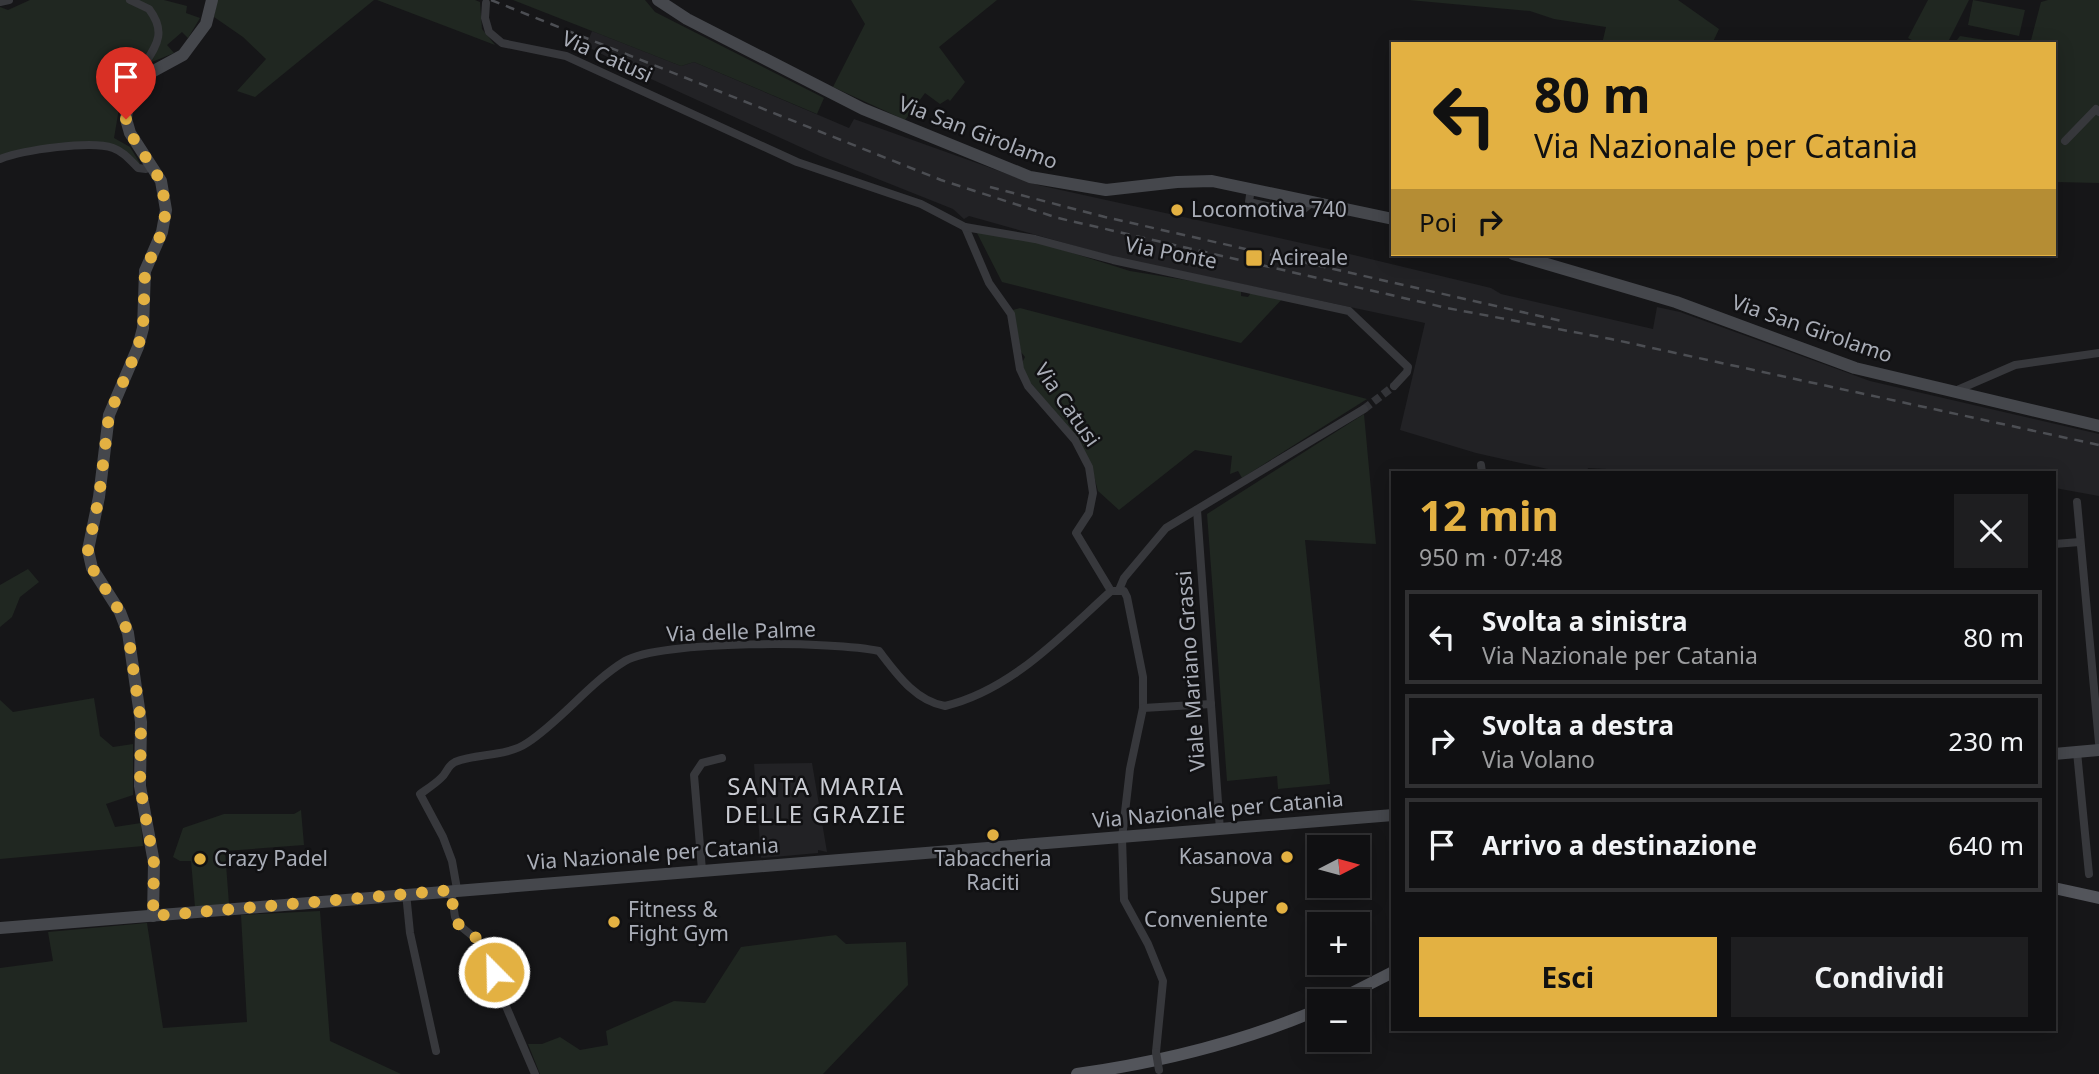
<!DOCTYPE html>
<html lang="it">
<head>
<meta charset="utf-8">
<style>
	:root { --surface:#101012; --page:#1e1e20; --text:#f1f3f6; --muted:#9c9d9f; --line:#303032; --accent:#e3b142 }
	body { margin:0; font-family:"Noto Sans",sans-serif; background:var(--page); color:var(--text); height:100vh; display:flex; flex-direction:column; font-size:26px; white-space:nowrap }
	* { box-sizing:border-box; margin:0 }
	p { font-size:23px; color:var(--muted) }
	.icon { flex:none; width:38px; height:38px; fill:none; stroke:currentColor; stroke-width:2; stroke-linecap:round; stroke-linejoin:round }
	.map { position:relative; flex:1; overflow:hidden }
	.sheet { position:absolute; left:1391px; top:471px; width:665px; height:560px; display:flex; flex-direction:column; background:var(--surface); border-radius:0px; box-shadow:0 4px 18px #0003,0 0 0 2px var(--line) }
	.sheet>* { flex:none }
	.hud { position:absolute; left:1391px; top:42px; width:665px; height:214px; border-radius:0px; box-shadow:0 4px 18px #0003,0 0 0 2px var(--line); background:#e3b142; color:#111; overflow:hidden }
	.needle { width:46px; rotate:84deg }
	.fabs { position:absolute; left:1307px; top:835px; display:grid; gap:14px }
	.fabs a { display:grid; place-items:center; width:63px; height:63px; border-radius:0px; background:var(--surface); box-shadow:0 4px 18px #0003,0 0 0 2px var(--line); font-size:35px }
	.pin { position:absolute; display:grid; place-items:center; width:60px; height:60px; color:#fff; margin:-72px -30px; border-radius:50% 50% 50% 0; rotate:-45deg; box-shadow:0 0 7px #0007 }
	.pin .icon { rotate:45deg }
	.me { position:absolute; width:77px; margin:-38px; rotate:337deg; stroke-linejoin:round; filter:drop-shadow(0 0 5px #0008) }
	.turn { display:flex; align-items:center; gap:24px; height:147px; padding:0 28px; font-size:32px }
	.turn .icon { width:91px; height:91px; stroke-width:2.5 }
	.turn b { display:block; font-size:49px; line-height:60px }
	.then { display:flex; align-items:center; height:66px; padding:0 28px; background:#0003; gap:14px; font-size:26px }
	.round { display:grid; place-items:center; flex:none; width:74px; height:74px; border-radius:0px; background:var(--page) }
	.headline { display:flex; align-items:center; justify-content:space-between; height:119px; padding:0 28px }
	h1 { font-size:42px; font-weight:700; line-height:52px; color:var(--accent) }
	.button { display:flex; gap:14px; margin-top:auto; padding:14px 28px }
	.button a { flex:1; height:80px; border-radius:0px; background:var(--accent); color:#111; font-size:28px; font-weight:700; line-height:80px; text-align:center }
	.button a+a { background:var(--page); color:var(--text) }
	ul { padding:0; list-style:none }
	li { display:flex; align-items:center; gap:21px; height:94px; margin:0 14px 10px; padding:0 14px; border:4px solid var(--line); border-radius:0px }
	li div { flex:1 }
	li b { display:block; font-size:26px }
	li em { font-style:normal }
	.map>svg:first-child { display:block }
	.built { fill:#222225 }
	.green { fill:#202721 }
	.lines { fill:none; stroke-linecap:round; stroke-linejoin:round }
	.street-tunnel { stroke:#333438; stroke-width:8; stroke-dasharray:8 4; stroke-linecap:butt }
	.street { stroke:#37383c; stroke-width:8 }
	.secondary { stroke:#45474c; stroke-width:12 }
	.primary { stroke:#53555b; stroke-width:12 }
	.rail { stroke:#4c4e53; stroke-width:2.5; stroke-dasharray:9 7; stroke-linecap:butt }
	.street-bridge { stroke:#37383c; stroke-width:8 }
	.route { stroke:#e3b142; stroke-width:12; stroke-dasharray:0 21.6 }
	.poi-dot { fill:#e3b142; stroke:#111113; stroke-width:2.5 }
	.labels { text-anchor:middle; stroke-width:5; stroke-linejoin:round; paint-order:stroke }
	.street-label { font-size:21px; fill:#a9adb7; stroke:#111113 }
	.poi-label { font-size:21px; fill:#a9adb7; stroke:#111113; text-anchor:start }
	.quarter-label { font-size:24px; letter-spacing:2px; fill:#caccd3; stroke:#111113 }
</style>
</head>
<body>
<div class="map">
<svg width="2099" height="1074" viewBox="0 0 2099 1074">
	<rect width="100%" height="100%" fill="#161618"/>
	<g class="built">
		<path d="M592,31L681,66L694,62L849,128L854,119L1038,185L1333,250L1491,288L1501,294L1653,329L1657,307L1680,312L1870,381L2099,434V496L2055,488L2054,472H1664L1588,468L1587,472H1561L1476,453L1400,430L1425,323L1114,257L969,216L964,219L953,209L820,156L651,79L586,46Z"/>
		<path d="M812,763L827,852L818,850V853L761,858L754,764Z"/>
	</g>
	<g class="green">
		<path d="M30,0H164L187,6L186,13L200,18L188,38L182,32L167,45L174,53L125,73L114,138L130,147L141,165L112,144L0,155V7L8,10Z"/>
		<path d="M217,0H374L255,97L237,91L266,59L243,37L214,17Z"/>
		<path d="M377,0H475L480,2L482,29L495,45Z"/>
		<path d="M513,0H645L655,12L824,98L817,114L694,62L681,66Z"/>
		<path d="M851,0H997L939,47L965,82L950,101L948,99L940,104L925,93L905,120L833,87L865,24Z"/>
		<path d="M1409,0H1678L1719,29L1712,44H1602L1606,27L1554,19L1530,11Z"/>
		<path d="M1928,0H1969L1947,44H1919L1908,38Z"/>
		<path d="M1973,0L2025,10L2019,36L1968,25Z"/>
		<path d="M2048,0H2099V183L2055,182L2054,44H2030L2041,2Z"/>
		<path d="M1960,36L2010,44H1954Z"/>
		<path d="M976,231L1034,241L1130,271L1241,289V296L1248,297L1253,290L1284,297L1241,343L1002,282Z"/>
		<path d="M1020,308L1367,399L1242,478L1238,471L1230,474L1232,456L1195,450L1119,510L1098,491L1091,465L1077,438L1025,376L1022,363L1025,357L1021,352L1013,310Z"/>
		<path d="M1364,414L1376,544L1305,540L1330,784L1278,789L1277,776L1227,781L1207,514Z"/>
		<path d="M28,569L39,582L20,597L12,617L0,627V585Z"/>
		<path d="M94,698L100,736L113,747L133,744V795L106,804L115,827L141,823L143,846L0,859V700L13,712Z"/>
		<path d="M301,810L304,845L225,851L229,904L195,907L191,861H180L173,857L183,828L224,814H294Z"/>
		<path d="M320,911L330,1041L401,1074H0V968L53,961L48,932L147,923L163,1028L247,1022L241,915Z"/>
		<path d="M836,935L846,944L906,942L908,985L823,1074H540L528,1044H542L560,1037L580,1050L608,1045L606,1031L674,1001L705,1003L741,947Z"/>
	</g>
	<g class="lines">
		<path class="street-tunnel" d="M1364,409L1394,386"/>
		<g class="street">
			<path d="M130,0L149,9C168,34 155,47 141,70L142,79"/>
			<path d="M0,2L9,0"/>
			<path d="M486,3L485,18L489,32L502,43L566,56L797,162L921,204L965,227L989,283L1011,314L1020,369L1028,386L1075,440L1089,467L1093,493L1089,513L1076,533L1111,591"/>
			<path d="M2065,141L2096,109L2099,112"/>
			<path d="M0,159C23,150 91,140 113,148C124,152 130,160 138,168L146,169L151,165"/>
			<path d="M1251,188L1249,202L1299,213L1314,201"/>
			<path d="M965,227L1035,239L1113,260L1349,311L1408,367L1407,372L1394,386"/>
			<path d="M1955,391L2015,365L2099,353"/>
			<path d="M1481,465L1482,472"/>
			<path d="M2077,502L2099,743"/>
			<path d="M1197,510L1220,830"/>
			<path d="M2054,544L2080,542"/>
			<path d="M1119,590L1124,578L1166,528L1364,409"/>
			<path d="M1111,591H1124L1127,597L1143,677V708L1130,769L1122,838L1124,900L1148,944L1163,981L1156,1052"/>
			<path d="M1143,708L1211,704"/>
			<path d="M2077,752L2089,874"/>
			<path d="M702,870L694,775L702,763L722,758"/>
			<path d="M457,889L452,861L443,837L420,794C427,789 435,784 441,778C447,773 447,766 455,762C477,753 506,757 527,743C562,720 589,683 625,661C660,640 836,641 879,651C896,673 915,701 945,706C1012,690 1062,635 1111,591"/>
			<path d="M451,890L455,917L459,925L486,947L502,997L535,1074"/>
			<path d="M406,893L410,933L436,1051"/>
		</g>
		<g class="secondary">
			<path d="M658,0L687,19L863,109L1030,177L1106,190L1177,182L1212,181L1393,219"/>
			<path d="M1513,254L1676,302L1855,368L2099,426"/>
			<path d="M2054,754L2099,750"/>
			<path d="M153,916L154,863L140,786L141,722L128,633L120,612L92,568L88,550L99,497L109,415L138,347L143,328L145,271L162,232L166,210L161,181L130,133L126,119L128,99L135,85L148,74L183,55L206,24L212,0"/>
			<path d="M0,928L1393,815"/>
		</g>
		<g class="primary">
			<path d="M2054,888L2099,898"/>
			<path d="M1336,1001L1393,972"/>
			<path d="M1077,1074C1162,1062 1240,1043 1320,1009"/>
		</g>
		<g class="rail">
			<path d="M491,0L941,180L1058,218L1447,308L1611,339L2099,445"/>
			<path d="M990,187L1105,217L1566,322"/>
		</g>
		<path class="street-bridge" d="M1156,1052L1159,1070"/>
	</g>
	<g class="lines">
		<path class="route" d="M126,119L130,133L161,181L166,210L162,232L145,271L143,328L138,347L109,415L99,497L88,550L92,568L120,612L128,633L141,722L140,786L154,863L153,916L451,890L454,916L459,925L483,943L494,972"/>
	</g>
	<g class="poi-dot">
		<circle cx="1177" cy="210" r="7"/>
		<rect x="1245" y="249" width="18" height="18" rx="3.5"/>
		<circle cx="993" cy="835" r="7"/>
		<circle cx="1287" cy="857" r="7"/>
		<circle cx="200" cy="859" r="7"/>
		<circle cx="1282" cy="908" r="7"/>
		<circle cx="614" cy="922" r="7"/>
	</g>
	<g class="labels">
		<g class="street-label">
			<text transform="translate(607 57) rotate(24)" y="7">Via Catusi</text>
			<text transform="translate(978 133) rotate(21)" y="7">Via San Girolamo</text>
			<text transform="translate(1171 253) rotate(11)" y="7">Via Ponte</text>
			<text transform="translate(1812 329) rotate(19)" y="7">Via San Girolamo</text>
			<text transform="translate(1067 405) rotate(55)" y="7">Via Catusi</text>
			<text transform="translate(741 632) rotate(-2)" y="7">Via delle Palme</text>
			<text transform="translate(1191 671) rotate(-94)" y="7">Viale Mariano Grassi</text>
			<text transform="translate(1218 810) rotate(-5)" y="7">Via Nazionale per Catania</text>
			<text transform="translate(653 854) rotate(-4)" y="7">Via Nazionale per Catania</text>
		</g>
		<g class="poi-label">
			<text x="1191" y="217">Locomotiva 740</text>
			<text x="1270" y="265">Acireale</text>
			<text x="1273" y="864" text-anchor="end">Kasanova</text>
			<text x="214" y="866">Crazy Padel</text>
			<text x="993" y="866" text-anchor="middle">Tabaccheria<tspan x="993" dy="24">Raciti</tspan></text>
			<text x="1268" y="903" text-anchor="end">Super<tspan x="1268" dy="24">Conveniente</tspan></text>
			<text x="628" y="917">Fitness &amp;<tspan x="628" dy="24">Fight Gym</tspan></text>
		</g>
		<g class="quarter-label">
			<text x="816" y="795">SANTA MARIA<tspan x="816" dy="28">DELLE GRAZIE</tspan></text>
		</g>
	</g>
</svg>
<div class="fabs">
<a><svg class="needle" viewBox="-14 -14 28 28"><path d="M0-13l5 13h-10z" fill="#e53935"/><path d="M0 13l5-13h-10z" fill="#9c9d9f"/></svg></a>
<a>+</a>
<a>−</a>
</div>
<div class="pin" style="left:126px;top:119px;background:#d93025"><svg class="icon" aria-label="arrive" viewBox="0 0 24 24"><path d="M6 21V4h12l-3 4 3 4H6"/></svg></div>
<svg class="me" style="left:494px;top:972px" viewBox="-20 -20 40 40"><circle r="17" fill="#e3b142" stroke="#fff" stroke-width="3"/><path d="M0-11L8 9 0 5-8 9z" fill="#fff"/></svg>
<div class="hud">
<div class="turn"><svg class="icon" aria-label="left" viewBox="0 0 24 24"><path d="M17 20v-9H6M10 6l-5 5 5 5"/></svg><div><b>80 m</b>Via Nazionale per Catania</div></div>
<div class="then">Poi<svg class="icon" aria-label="right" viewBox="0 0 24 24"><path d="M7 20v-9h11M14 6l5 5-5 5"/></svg></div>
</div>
<section class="sheet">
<div class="headline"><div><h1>12 min</h1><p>950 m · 07:48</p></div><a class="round"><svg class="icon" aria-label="close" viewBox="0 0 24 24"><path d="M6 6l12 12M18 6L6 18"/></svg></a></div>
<ul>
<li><svg class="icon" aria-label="left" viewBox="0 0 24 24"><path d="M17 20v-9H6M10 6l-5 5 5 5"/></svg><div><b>Svolta a sinistra</b><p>Via Nazionale per Catania</p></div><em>80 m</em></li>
<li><svg class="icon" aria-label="right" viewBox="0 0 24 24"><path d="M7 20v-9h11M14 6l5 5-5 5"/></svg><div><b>Svolta a destra</b><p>Via Volano</p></div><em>230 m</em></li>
<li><svg class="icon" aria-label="arrive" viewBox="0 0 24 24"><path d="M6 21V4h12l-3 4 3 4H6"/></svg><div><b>Arrivo a destinazione</b></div><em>640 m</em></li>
</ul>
<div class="button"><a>Esci</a><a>Condividi</a></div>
</section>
</div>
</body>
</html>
